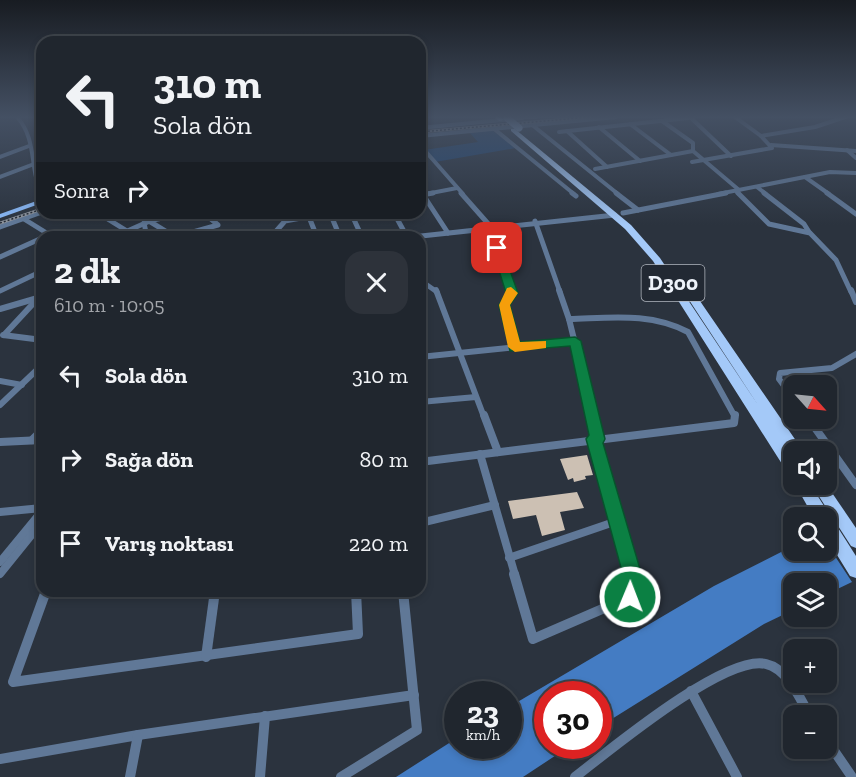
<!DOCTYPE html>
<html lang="tr">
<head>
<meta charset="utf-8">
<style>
	:root { --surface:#20262e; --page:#2d323a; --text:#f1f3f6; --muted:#a2a5aa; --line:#3d434a }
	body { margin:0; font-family:"Zilla Slab",serif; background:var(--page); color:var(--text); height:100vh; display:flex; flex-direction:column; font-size:22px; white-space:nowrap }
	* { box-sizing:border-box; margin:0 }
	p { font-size:20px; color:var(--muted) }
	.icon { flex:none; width:33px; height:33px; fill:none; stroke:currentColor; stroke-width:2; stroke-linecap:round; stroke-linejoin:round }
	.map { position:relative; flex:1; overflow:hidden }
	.details { position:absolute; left:36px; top:231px; width:390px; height:366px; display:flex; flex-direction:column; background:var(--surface); border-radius:18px; box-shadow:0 3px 9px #0003,0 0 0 2px var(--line) }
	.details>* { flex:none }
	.hud { position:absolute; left:36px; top:36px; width:390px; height:183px; border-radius:18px; box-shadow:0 3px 9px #0003,0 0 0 2px var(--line); background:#20262e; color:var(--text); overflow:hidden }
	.needle { width:39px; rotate:117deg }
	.controls { position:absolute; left:783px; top:375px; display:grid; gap:12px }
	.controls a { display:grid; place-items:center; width:54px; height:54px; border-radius:12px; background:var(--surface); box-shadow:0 3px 9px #0003,0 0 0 2px var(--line); font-size:30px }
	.speed { position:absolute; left:444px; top:681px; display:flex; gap:12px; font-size:30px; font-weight:700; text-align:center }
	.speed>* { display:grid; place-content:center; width:78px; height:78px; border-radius:50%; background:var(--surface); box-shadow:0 3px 9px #0003,0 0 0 2px var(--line); line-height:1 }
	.speed small { font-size:15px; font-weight:400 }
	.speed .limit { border:9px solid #d22; background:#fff; color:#111 }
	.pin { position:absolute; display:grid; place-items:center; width:51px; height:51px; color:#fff; margin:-26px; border-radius:12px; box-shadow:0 3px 9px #0006 }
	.me { position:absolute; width:66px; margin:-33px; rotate:1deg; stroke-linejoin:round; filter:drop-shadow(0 0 4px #0008) }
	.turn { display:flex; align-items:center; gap:21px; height:126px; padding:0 18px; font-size:27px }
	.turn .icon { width:78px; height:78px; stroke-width:2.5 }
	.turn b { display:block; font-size:42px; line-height:51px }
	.then { display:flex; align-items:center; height:57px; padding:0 18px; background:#0003; gap:12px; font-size:22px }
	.round { display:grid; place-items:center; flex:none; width:63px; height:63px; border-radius:18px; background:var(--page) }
	.head { display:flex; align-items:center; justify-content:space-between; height:102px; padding:0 18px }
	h1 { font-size:36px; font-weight:700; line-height:45px }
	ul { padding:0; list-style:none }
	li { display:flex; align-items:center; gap:18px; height:84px; padding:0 18px }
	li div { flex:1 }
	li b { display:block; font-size:22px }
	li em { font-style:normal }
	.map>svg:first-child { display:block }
	.green { fill:#224672 }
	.water { fill:#447cc3 }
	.building { fill:#ccc0b3 }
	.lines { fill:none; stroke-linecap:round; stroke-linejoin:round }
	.minor-far4 { stroke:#607897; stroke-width:4 }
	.minor-far3 { stroke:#607897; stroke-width:5 }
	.minor-far2 { stroke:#607897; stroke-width:6 }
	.minor-far1 { stroke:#607897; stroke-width:8 }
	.minor { stroke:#607897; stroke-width:10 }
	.primary { fill:#8bbcfc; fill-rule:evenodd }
	.trunk { fill:#a4c9f8; fill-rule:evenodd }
	.rail-casing { stroke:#8d939c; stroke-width:3 }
	.rail { stroke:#222933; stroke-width:1.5; stroke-dasharray:2; stroke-linecap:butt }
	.trunk-bridge { stroke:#a4c9f8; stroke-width:7 }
	.route { fill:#0b8043; stroke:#07532c; stroke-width:1.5 }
	.slow { fill:#f59e0b }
	.labels { text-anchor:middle; stroke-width:6; stroke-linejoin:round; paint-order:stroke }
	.shield { fill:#222933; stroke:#b1b6be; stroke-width:1.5 }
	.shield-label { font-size:21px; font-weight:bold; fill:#eef3fa }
</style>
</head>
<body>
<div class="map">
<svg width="856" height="777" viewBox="0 0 856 777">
	<rect width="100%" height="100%" fill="#2b333e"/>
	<path class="green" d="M492,130L516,148L435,162L424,150L478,142L470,133Z"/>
	<path class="water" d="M827,544L852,582L827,594L826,584H794L793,610L764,624L599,727L598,694H548V746H570L523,777H396L457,738L458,746H508L509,707L714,586L793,546L794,550H826Z"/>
	<g class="building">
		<path d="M488,234L492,245L474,247L471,236Z"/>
		<path d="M587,455L593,475L585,476L586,479L574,482L573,478L568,480L560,459Z"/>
		<path d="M577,492L584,508L560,512L565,530L542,536L536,515L513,519L508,501Z"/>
	</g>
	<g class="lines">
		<g class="minor-far4">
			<path d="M17,117C38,140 29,172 42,192"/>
			<path d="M521,117H535"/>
			<path d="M690,117L731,156"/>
			<path d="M662,121L693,143V151L739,190"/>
			<path d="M531,124L618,194"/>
			<path d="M630,124L671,155"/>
			<path d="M599,127L640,161"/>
			<path d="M420,128L522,118"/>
			<path d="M493,128L574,194"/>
			<path d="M567,131L607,167"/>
			<path d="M559,132L688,118"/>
			<path d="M420,136L616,117"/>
			<path d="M761,136L815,127L845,117"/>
			<path d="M420,145L463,194"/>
			<path d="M771,145L856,151"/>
			<path d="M847,150L856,158"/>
			<path d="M0,157L29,146"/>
			<path d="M692,162L772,148L761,136L735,117"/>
			<path d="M595,169L693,151"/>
			<path d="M0,177L42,161"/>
			<path d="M805,177L829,194"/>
			<path d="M757,187L766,194"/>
			<path d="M420,190L423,194"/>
			<path d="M736,191L739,194"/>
			<path d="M426,194L457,188"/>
			<path d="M718,194L830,172L856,173"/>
		</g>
		<g class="minor-far3">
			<path d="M422,193L448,233"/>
			<path d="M461,193L491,227L512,292"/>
			<path d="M572,193L576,196"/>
			<path d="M616,193L638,210"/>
			<path d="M738,193L769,224L810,233L836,260L851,292"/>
			<path d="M764,193L804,224L809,232"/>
			<path d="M827,193L856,214"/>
			<path d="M421,195L433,193"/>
			<path d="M98,213L127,231"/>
			<path d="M330,213L340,237"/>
			<path d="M351,213L362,237"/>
			<path d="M394,213L407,237"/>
			<path d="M623,213L726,193"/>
			<path d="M309,217L317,237"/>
			<path d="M24,219L53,237"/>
			<path d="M535,221L560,292"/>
			<path d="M144,223L147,237"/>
			<path d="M0,227L42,212"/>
			<path d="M114,237L152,220"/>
			<path d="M175,237L149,221L184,213"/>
			<path d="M175,237L218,225L204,213"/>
			<path d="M271,237L285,221L328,213"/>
			<path d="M412,237L615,215"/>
			<path d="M0,257L42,238"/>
			<path d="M420,280L437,292"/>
			<path d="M0,291L42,271"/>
		</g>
		<g class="minor-far2">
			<path d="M436,290L484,417"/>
			<path d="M511,290L504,305L515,347"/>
			<path d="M559,290L569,319L593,417"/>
			<path d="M851,290L856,302"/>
			<path d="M0,309L41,297"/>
			<path d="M569,319C610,318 650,312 688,332L735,417"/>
			<path d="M3,335L42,340"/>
			<path d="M4,335L42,294"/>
			<path d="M420,357L575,341"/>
			<path d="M0,381L22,385"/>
			<path d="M794,399L779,379L780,373L832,368L856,354"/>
			<path d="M420,402L476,397"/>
			<path d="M0,405L42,365"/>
		</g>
		<g class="minor-far1">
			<path d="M484,415L498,452"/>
			<path d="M592,415L598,439"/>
			<path d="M808,418L856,485"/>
			<path d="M594,439L632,575"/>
			<path d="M32,440L42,430"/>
			<path d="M0,442L42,440"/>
			<path d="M480,454L515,575"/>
			<path d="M420,462L734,423L735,415"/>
			<path d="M0,512L42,508"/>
			<path d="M420,523L495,505"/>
			<path d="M509,558L617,521"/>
			<path d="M0,562L42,511"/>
			<path d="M0,574L42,522"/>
		</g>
		<g class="minor">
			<path d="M514,574L533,639L630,597L636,590L632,574"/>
			<path d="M46,591L13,682L358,634L356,591"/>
			<path d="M206,657L215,591"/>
			<path d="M691,691L737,777"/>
			<path d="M826,739L852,777"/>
			<path d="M0,759L138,735L414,695"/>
			<path d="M130,777L138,735"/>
			<path d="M260,777L265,716"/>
			<path d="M341,777L417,730L403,591"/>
			<path d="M575,777C610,750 725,654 766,664C788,669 800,699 810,716"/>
		</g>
		<path class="primary" d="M42,199V203L0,218V214Z"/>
		<g class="trunk">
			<path d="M494,117H500L504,120L499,121Z"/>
			<path d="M511,129H515L631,225L660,258L758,405L670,271L675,268L678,269L801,448L802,452H794V457L792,456L794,477L789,475L653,261L625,229L511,131Z"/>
			<path d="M795,484H810L856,556V578L850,576L826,537V518H814Z"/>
			<path d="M811,484H826L856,528V548L851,546Z"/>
		</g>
		<g class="rail-casing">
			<g id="rail">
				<path d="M420,132L590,117"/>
				<path d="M0,223L42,209"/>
			</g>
		</g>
		<use href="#rail" class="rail"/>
		<path class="trunk-bridge" d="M507,118L519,128"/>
	</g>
	<linearGradient id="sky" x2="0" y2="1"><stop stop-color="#181c22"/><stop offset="0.52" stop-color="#445063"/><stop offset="1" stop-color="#445063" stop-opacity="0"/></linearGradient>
	<rect width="856" height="225" fill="url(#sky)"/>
	<path class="route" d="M497,245L502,248L518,293L510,305L520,342L575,337L581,341L605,439L603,443L645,586L643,597L630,606L624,604L621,597L626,586L586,439L589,435L570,346L510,351L499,305L506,293L492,248Z"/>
	<path class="slow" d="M511,287L518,293L510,305L520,342L546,341V348L515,352L508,347L499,305L507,288Z"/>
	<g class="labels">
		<rect class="shield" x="641.5" y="265" width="63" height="36" rx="4.5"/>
		<g class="shield-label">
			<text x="673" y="290">D300</text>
		</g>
	</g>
</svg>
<div class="controls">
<a><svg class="needle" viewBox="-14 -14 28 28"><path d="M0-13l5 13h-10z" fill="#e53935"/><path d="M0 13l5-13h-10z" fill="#a2a5aa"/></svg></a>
<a><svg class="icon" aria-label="sound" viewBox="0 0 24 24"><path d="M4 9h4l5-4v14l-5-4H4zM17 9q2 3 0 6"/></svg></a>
<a><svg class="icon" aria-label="search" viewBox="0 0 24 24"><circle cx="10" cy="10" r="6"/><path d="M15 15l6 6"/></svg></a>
<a><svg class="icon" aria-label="layers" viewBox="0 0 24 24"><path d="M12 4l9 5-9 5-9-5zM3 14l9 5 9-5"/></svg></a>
<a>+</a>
<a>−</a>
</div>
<div class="speed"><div>23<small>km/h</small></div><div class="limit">30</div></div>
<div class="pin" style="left:497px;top:248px;background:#d93025"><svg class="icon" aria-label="arrive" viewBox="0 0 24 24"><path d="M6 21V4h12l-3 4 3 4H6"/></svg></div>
<svg class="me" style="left:630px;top:597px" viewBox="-20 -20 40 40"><circle r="17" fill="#0b8043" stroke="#fff" stroke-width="3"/><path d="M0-11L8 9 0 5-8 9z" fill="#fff"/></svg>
<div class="hud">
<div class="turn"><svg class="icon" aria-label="left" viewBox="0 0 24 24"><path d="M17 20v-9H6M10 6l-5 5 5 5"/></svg><div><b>310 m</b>Sola dön</div></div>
<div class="then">Sonra<svg class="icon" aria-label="right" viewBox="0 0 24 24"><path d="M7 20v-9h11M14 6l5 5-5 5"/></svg></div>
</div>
<section class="details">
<div class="head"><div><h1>2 dk</h1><p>610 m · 10:05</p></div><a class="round"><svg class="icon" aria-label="close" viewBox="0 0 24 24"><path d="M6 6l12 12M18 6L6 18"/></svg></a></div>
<ul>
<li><svg class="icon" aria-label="left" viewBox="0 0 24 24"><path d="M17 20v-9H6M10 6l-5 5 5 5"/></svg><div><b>Sola dön</b></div><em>310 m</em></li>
<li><svg class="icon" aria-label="right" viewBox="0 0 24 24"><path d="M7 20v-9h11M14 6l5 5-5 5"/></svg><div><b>Sağa dön</b></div><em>80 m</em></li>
<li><svg class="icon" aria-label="arrive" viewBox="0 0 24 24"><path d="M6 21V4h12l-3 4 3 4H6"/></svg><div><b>Varış noktası</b></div><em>220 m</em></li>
</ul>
</section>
</div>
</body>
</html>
